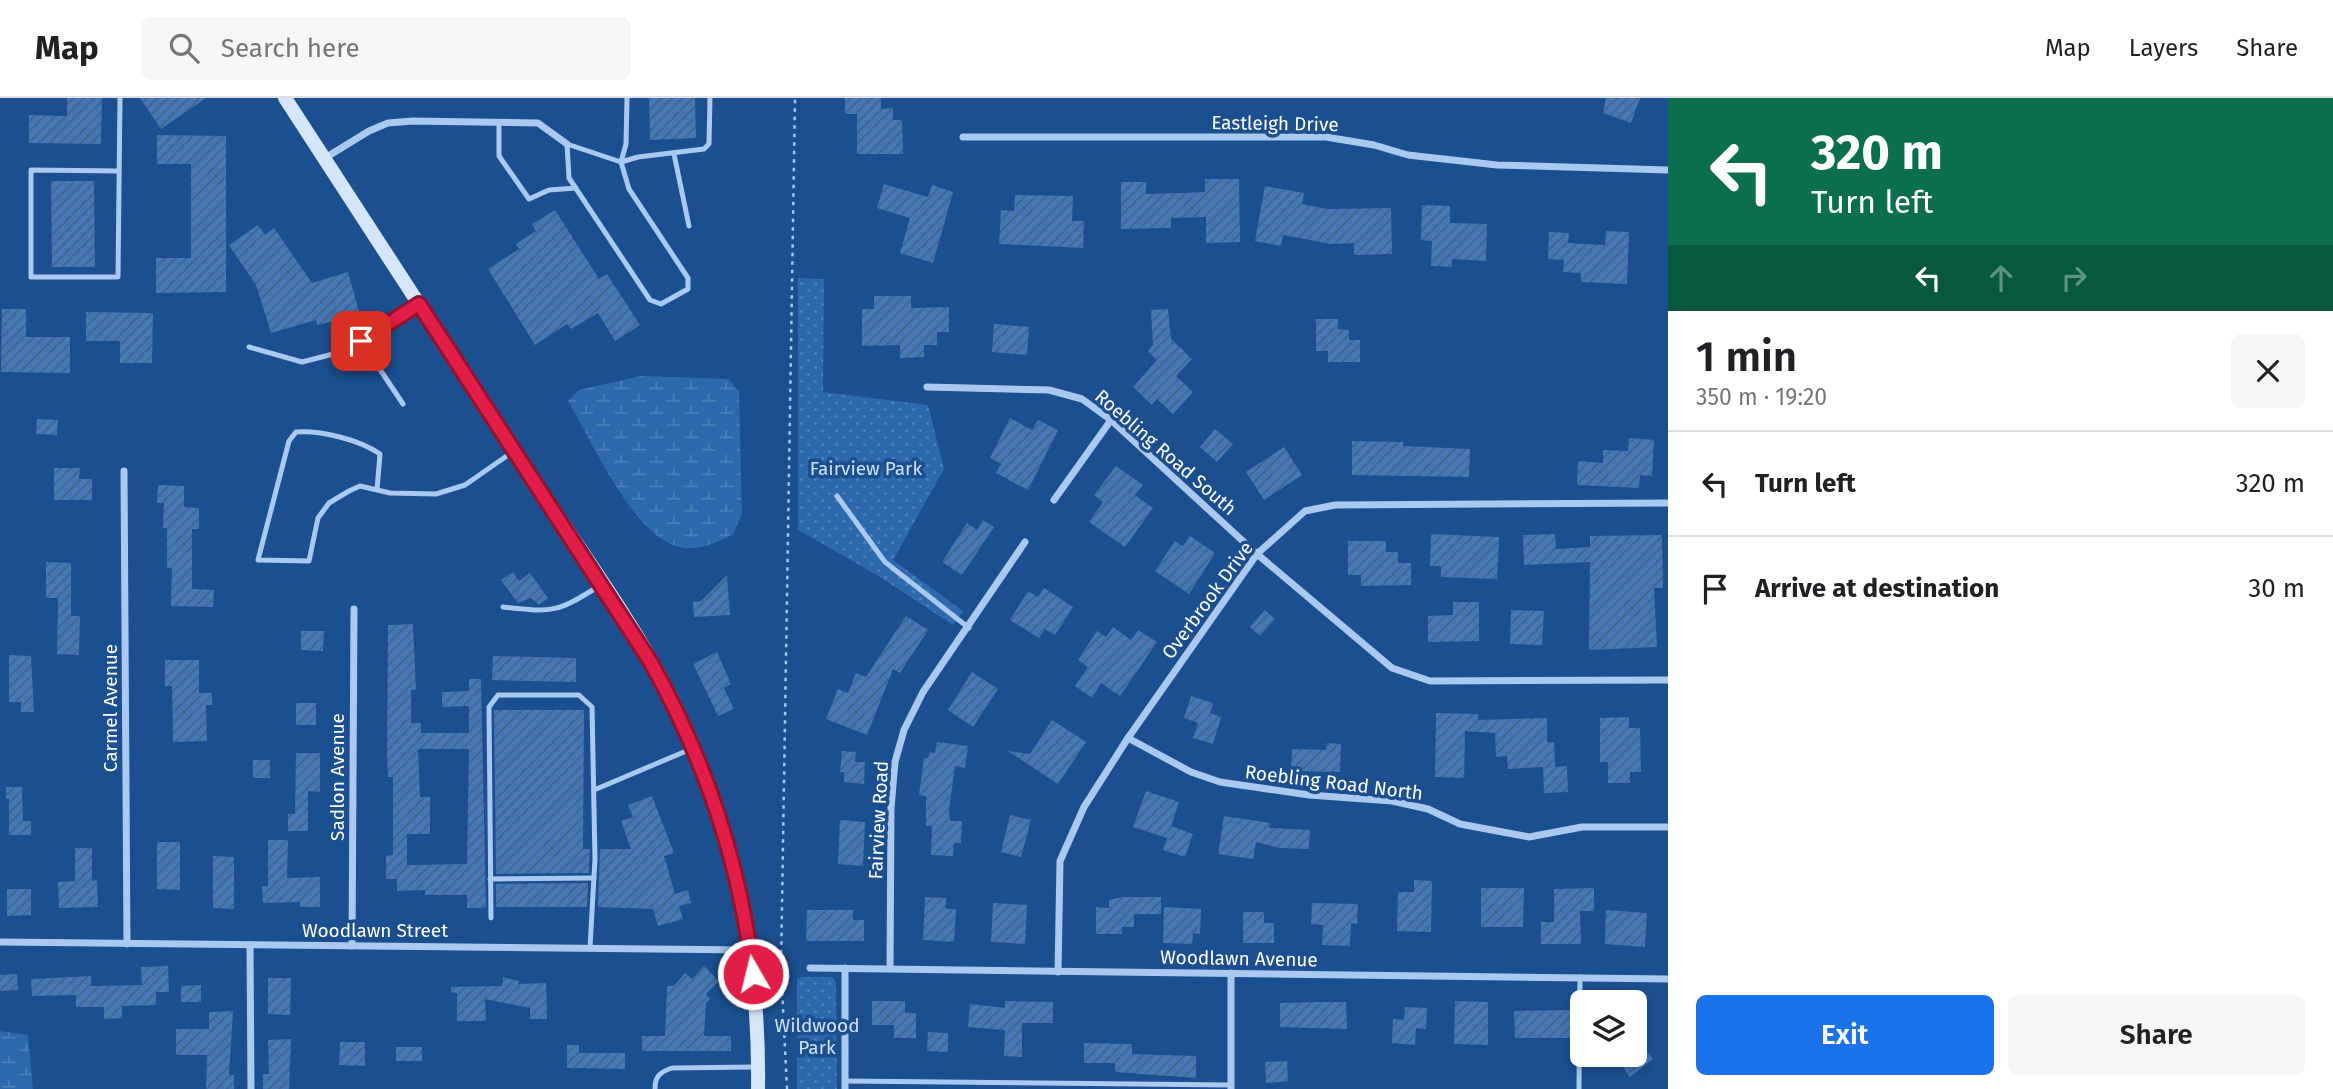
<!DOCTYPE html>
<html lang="en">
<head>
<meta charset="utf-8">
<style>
	:root { --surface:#fff; --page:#f6f6f6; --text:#202124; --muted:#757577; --line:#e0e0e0; --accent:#1a73e8 }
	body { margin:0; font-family:"Fira Sans",sans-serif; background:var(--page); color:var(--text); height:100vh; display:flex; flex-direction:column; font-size:26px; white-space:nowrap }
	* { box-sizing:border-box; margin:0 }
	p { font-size:23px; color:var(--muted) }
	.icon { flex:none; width:38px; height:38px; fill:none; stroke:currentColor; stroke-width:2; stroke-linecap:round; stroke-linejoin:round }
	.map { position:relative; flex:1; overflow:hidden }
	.sheet { display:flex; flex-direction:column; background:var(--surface); width:665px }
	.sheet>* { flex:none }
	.hud { background:#0b6e4f; color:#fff; overflow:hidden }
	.controls { position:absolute; left:1570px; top:892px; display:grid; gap:14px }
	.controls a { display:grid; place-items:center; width:77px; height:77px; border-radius:10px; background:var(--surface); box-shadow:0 4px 10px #0003; font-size:35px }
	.pin { position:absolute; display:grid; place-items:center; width:60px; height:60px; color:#fff; margin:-30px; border-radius:14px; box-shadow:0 4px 10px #0006 }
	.me { position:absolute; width:77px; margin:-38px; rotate:352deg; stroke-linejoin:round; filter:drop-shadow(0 0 5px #0008) }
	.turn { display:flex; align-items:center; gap:24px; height:147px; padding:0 28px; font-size:32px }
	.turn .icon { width:91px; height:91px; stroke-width:2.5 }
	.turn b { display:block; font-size:49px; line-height:60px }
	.lanes { display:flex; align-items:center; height:66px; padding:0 28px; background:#0003; justify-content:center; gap:35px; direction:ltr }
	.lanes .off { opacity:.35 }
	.round { display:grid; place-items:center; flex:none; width:74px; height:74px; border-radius:10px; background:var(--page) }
	.headline { display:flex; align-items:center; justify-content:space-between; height:119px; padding:0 28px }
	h1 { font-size:42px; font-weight:600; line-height:52px }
	.action { display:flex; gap:14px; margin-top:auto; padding:14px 28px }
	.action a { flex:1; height:80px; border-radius:10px; background:var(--accent); color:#fff; font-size:28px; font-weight:600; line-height:80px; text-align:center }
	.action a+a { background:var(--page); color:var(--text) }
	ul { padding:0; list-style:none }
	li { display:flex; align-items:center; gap:21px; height:105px; padding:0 28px; border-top:2px solid var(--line) }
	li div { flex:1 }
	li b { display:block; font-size:26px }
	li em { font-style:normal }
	header { display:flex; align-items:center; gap:42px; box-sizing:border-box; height:98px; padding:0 35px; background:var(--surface); border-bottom:2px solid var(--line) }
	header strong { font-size:33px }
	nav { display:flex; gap:38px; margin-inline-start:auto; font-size:24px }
	.search { width:490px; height:63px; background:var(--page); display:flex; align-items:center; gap:18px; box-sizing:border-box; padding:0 24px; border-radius:10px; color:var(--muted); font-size:26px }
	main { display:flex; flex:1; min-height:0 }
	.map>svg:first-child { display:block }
	.wetland { fill:url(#wetland-marsh) }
	.park { fill:url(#park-dots) }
	.building { fill:url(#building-hatch); fill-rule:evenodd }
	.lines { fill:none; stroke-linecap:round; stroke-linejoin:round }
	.path { stroke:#a9c9ee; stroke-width:2.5; stroke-dasharray:3.5 5; stroke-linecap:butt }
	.lane { stroke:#a9c9ee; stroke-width:5 }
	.street { stroke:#a9c9ee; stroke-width:7 }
	.secondary { stroke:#d6e6fa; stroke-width:14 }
	.route-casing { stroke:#92132f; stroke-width:18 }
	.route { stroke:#e11d48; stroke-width:12 }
	.labels { text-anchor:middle; stroke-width:7; stroke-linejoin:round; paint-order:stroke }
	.street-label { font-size:19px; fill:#fff; stroke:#1b4f8f }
	.park-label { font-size:19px; fill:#cfe3fa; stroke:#1b4f8f }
</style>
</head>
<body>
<header>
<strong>Map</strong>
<div class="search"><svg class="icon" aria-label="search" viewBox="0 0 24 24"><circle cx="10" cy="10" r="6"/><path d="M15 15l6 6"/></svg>Search here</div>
<nav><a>Map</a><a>Layers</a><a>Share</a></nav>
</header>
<main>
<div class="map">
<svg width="1668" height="991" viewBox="0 0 1668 991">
	<defs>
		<pattern id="wetland-marsh" width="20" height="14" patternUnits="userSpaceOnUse" patternTransform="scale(1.75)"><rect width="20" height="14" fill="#2e69ad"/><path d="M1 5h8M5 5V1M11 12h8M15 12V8" fill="none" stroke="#4d80b9"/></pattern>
		<pattern id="park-dots" width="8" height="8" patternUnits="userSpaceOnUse" patternTransform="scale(1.75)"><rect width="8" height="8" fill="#2e69ad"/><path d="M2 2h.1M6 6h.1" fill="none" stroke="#4d80b9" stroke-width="1.8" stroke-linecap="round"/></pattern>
		<pattern id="building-hatch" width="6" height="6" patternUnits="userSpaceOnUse" patternTransform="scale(1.75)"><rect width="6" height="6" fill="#4478b7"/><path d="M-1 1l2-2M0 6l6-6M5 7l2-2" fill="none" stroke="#486282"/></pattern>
	</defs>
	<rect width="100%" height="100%" fill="#1b4f8f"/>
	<g class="wetland">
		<path d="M641,278L728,281L739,293L742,416L733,436C717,445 694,455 676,448C631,434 592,343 568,303L579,292Z"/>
		<path d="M0,933L28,937L33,991H0Z"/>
	</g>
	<g class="park">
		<path d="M798,180L824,181L823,294L928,307L944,371L893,462L963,513L953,527L880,479L798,432Z"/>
		<path d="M802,879H833L836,885L837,991H797V881Z"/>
	</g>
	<g class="building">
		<path d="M67,0H102L101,46L29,45V17L67,18Z"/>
		<path d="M140,0H206L161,31Z"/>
		<path d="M649,0H695L696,40L650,42Z"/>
		<path d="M845,0H881V11L893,10V22H902L903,56H857V16H845Z"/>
		<path d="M1606,0H1640L1631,25L1603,15Z"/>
		<path d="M157,37L226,38V194L156,195V160H191V66H157Z"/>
		<path d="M1205,81H1239L1240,144L1206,145V119L1171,120V130L1121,131V84H1146V96L1183,95L1205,94Z"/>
		<path d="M51,83H94L95,169H52Z"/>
		<path d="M884,86L928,99L932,87L953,94L933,165L900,155L910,120L877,110Z"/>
		<path d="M1265,88L1304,95L1302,106L1327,111L1391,110L1392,156L1354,157V145L1331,146L1283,137L1281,148L1255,143Z"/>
		<path d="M1015,97L1073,98L1072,123H1084L1083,150L999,146L1001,112L1014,113Z"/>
		<path d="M1422,107L1450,108V125L1487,126L1486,163L1452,161V169L1431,168L1432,143L1421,142Z"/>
		<path d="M555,112L599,181L607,176L640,227L615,243L598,215L571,231L567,226L535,247L488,171L519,151L516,146L536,133L532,126Z"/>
		<path d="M258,127L265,137L274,130L312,185L348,174L360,217L317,227L316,222L271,235L256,187L229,147Z"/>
		<path d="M1606,133L1629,134L1627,186L1581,184V175L1563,174L1564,162L1548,161L1549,134L1569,135L1568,145L1605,147Z"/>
		<path d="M874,198H911V210L949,209V234H937V247H924V259L900,260V247L862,248V211H874Z"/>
		<path d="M2,211H26V239H70V275L1,274Z"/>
		<path d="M1168,211L1171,241L1192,261L1176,278L1193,294L1173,316L1157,301L1152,307L1133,289L1157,262L1148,253L1153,247L1151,212Z"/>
		<path d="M86,214L153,215L152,265H120V243H86Z"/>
		<path d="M1316,221H1338V231L1349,232V242H1360V264H1328V253H1316Z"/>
		<path d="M994,226L1029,229L1027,257L992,254Z"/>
		<path d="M1010,320L1032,332L1038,322L1058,332L1028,392L996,375L1001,366L990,360Z"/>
		<path d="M37,321L58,322L57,337L36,336Z"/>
		<path d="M1215,331L1233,346L1217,364L1200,349Z"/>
		<path d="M1629,340L1654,342L1652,378L1640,377L1639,390L1577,387L1578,363L1603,365V352L1628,353Z"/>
		<path d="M1352,343L1403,344V348L1470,351L1469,379L1352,377Z"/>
		<path d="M1284,349L1302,377L1264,402L1246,374Z"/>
		<path d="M1116,368L1143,387L1135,397L1153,410L1125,449L1089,424L1103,404L1094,397Z"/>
		<path d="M54,370H80L79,381H92V402H54Z"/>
		<path d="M158,387L184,388V409L199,410V431H192V491L214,492L213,509L171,508L172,470H167V430H163L164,405H157Z"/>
		<path d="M983,422L994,429L962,477L942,464L967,425L977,432Z"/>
		<path d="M1431,436L1499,439L1497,481L1441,479V468H1430Z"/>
		<path d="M1555,436L1556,451L1590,449V438L1662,437L1663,490H1654L1657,549L1589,552L1590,464L1524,467L1523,437Z"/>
		<path d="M1190,438L1215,455L1189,496L1155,473L1175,443L1183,448Z"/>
		<path d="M1348,443H1386V454H1398V465H1411V487L1361,488V477H1348Z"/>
		<path d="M46,464L71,465V518H80L79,557L57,556L58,500H46Z"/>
		<path d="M513,474L519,483L530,475L548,500L539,507L531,500L518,505L501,482Z"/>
		<path d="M727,477L730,517L694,519L693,504L701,503Z"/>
		<path d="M1044,490L1073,509L1055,537L1045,531L1039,540L1010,522L1028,493L1038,499Z"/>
		<path d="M1453,504H1479V543L1428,544V518L1453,517Z"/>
		<path d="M1265,512L1275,521L1260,538L1250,529Z"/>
		<path d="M1511,512L1544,513L1542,547L1510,546Z"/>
		<path d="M906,518L928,532L900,575L893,571L867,637L826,621L838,591L848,595L856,575L866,579Z"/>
		<path d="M413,526L416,592H411V625H421V635H469V608L442,609V594L469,593V581H481L486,809L482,810H467V797H425V792L397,793V781H386V758L393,757V679H388L387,659L388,527ZM418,651H469L467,766L407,767V736H430V699H420Z"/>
		<path d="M1113,529L1131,542L1138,532L1157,544L1120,598L1101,585L1092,600L1075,588L1088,569L1078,562L1097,533L1106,539Z"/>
		<path d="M301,533H324L323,553L301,552Z"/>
		<path d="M717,554L731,586L724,590L734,611L718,618L693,566Z"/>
		<path d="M9,557L31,558L34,614H21V604H9Z"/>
		<path d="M493,558L576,560V584L492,582Z"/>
		<path d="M165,562H199V595H212V607H206L207,643L173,644L172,588H165Z"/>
		<path d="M972,574L998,591L973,629L948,612Z"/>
		<path d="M1191,598L1213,605L1210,615L1221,619L1213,646L1193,640L1198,625L1184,620Z"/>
		<rect x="296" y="605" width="20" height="22"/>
		<path d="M494,612H584L583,751H590L589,775L496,776Z"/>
		<path d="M1436,615L1478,616V622L1547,620V644H1554L1555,669L1567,668L1568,694L1544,695L1543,669L1508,671L1507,658L1496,659L1495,635L1465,633L1464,680L1435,679Z"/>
		<path d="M1629,619V630H1640L1641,674H1630V685H1608V664H1600V620Z"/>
		<path d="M1052,622L1086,644L1058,686L1008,653L1030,656Z"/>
		<path d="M937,644L968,648L965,670L955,668L949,712L950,723H962L961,745H954L953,758L931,757L932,728H926V698L919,697L924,660H928L930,654L935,655Z"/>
		<path d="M1327,645L1341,646L1340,674L1291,673L1292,651L1326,652Z"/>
		<path d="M842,653L856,654L855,664H865L864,686L844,684V674H840Z"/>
		<path d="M296,655H320V694L308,693V733H288V716H295Z"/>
		<rect x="253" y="662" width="17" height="18"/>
		<path d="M6,689H22L23,723H31V737H9V701H6Z"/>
		<path d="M1146,693L1179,704L1171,728L1193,736L1185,759L1163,752L1167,740L1133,729Z"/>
		<path d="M652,698L674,755L664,758L675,796L688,792L691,805L679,808L683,821L658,828L653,811L598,809L600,751H631L621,723L633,719L628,707Z"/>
		<path d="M1010,717L1031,722L1021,759L1001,754Z"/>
		<path d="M1224,718L1270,725L1269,730L1310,732L1309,751L1280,750L1256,744L1253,761L1218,756Z"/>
		<path d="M840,722L865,724L863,768L838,766Z"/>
		<path d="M268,742H288L287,780L320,779V809H300V804L263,805L262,788H268Z"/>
		<path d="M157,744H180V792L157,791Z"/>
		<path d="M75,750H92V783L97,782L98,809L59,810L58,784L75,783Z"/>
		<path d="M213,758L234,759V811L213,810Z"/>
		<path d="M1414,782L1432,783L1431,834L1397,833L1398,794H1414Z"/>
		<path d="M588,785L587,809H496V786Z"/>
		<path d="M1481,790H1524L1523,829H1481Z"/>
		<path d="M1594,790V813H1580L1581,846H1541V824H1554V791Z"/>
		<path d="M7,791H31V817L7,818Z"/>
		<path d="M925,799L946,800V811H956L954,844L923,842Z"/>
		<path d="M1123,799H1161V816H1134V829H1122V836H1096V809L1109,810V802Z"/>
		<path d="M993,805L1027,807L1025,846L991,844Z"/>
		<path d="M1312,805L1358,806L1357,826L1351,825L1350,848L1322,847L1323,827L1311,826Z"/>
		<path d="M1164,809L1201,811L1200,836L1193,835L1192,846L1163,845Z"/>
		<path d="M807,812H853V822H864V843H806Z"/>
		<path d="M1606,812L1647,815L1645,849L1605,846Z"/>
		<path d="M1243,814H1264V825H1274V845H1243Z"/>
		<path d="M168,868L169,894H156V907L122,908V920L104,921V909H76V897L32,898L31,881L91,878V888L142,887L141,869Z"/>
		<path d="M704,868L719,883L706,896L710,901L706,905L704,938H731V953H642V938H665L667,888H674L685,875L692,881Z"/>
		<path d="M17,876L18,892L0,893V877Z"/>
		<path d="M503,879L519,883L518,886L546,885L547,921H530V910L485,901L486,923H457V895L451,894V889L502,888Z"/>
		<path d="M268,880H291L290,917L268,916Z"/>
		<path d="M201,887V904H181V888Z"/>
		<path d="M872,903H905V915H916V940H894V927H872Z"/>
		<path d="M1005,903L1053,904V925H1022V959L1004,958L1005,932L968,929L970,906L1005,910Z"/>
		<path d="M1455,903L1488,904V947L1454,946Z"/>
		<path d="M1321,904H1346L1347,931L1280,929V905Z"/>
		<path d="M1405,909L1427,910L1426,931L1416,930L1415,947L1392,945L1393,921L1404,922Z"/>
		<path d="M1570,912L1571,940H1515L1514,913Z"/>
		<path d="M233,913L229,977H234V991H206L207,957H176V931H209V914Z"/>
		<path d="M928,934L948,935V954L927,953Z"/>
		<path d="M1634,937L1653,961L1630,979L1614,957H1634Z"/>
		<path d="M291,941L289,991H263V976H269L268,942Z"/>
		<path d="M340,944H365V968L339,967Z"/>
		<path d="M1084,945L1132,946V956L1196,958V980L1115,974V965H1084Z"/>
		<path d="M567,947H579V955H625V971L567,970Z"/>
		<rect x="396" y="949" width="26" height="14"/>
		<path d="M1287,963L1288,983L1266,985L1265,964Z"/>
	</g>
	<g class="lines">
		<path class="path" d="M787,991L781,870L795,0"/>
		<g class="lane">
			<path d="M499,24V58L529,101L549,92L576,90"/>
			<path d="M567,46L621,64L629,91L688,180V191L661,206L650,202L569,80Z"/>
			<path d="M674,56L689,128"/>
			<path d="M621,64L638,59L704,51L709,46L710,0"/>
			<path d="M621,64L626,46L627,0"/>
			<path d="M119,73L31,72V179H118L120,0"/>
			<path d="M361,243L403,306"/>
			<path d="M249,249L302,264L349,252L417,208"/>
			<path d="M377,392L380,356C360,342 321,332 296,334L289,343L258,462L309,463L318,420L329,405L349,393L360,388L390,395L436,396L465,387L514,353"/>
			<path d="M837,398L885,464L969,530"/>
			<path d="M503,509C555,515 557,514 601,487"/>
			<path d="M594,692L691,651"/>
			<path d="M490,781L594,780"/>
			<path d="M491,820L489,609L498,597H579L592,609L595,761L590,849"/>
			<path d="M845,983L1231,987"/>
			<path d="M655,991C655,978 660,974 672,970L755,969"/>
			<path d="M1579,991L1580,879"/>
		</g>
		<g class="street">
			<path d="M963,39H1326L1374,47L1408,57L1497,67L1668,72"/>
			<path d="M325,60L369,33L388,25L413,23L538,25L567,46"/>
			<path d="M927,289L1049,292L1082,301L1111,322L1257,456L1392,570L1430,583L1668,582"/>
			<path d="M124,373L127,846"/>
			<path d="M1054,402L1111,322"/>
			<path d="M1128,640L1191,674L1220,684L1309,697L1392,703L1428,711L1460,726L1529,739L1582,729H1668"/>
			<path d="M0,844L749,852"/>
			<path d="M250,847L251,991"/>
			<path d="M352,848L354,511"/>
			<path d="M810,870L1668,881"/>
			<path d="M845,870V991"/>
			<path d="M890,870L891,710L895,664L904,632L923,594L1025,444"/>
			<path d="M1058,874L1060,763L1084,709L1128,640L1257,456L1305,413L1335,407L1668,405"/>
			<path d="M1231,875V991"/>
		</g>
		<path class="secondary" d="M285,0C362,118 438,236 515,354C566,433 633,521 674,605C733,725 760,858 758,991"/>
	</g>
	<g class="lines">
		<g class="route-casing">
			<path id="route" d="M361,243L419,206L650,563C705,661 740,765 753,876"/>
		</g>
		<use href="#route" class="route"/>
	</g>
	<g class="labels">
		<g class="street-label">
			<text transform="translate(1275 25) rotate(1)" y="7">Eastleigh Drive</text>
			<text transform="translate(1166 354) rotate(41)" y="7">Roebling Road South</text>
			<text transform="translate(1207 502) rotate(-54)" y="7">Overbrook Drive</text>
			<text transform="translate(110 610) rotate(-90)" y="7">Carmel Avenue</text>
			<text transform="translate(337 679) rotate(-90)" y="7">Sadlon Avenue</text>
			<text transform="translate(1334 684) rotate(7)" y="7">Roebling Road North</text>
			<text transform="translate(878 722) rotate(-87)" y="7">Fairview Road</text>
			<text x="375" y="839">Woodlawn Street</text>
			<text transform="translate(1239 860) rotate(1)" y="7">Woodlawn Avenue</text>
		</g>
		<g class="park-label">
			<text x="866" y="377">Fairview Park</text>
			<text x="817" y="934">Wildwood<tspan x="817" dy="22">Park</tspan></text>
		</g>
	</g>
</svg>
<div class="controls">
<a><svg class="icon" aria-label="layers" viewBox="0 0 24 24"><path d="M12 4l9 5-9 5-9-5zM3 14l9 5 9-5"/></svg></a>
</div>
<div class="pin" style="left:361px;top:243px;background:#d93025"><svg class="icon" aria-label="arrive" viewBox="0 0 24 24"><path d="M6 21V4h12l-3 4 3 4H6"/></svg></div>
<svg class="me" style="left:753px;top:876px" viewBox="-20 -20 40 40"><circle r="17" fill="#e11d48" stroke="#fff" stroke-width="3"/><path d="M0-11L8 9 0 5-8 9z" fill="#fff"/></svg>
</div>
<section class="sheet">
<div class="hud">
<div class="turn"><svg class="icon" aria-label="left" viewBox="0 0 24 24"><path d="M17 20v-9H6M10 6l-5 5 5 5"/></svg><div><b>320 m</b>Turn left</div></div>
<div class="lanes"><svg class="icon" aria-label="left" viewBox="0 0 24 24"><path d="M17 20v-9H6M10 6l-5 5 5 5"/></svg><svg class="icon off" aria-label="ahead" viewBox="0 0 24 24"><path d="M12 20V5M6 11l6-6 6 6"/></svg><svg class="icon off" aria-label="right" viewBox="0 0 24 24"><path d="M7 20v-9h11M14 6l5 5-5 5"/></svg></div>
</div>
<div class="headline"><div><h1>1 min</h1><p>350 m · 19:20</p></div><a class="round"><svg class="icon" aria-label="close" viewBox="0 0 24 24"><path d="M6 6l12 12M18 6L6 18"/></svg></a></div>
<ul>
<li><svg class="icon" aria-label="left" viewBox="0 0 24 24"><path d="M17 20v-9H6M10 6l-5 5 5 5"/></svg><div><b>Turn left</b></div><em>320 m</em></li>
<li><svg class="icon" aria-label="arrive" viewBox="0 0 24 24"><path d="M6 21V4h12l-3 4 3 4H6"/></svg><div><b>Arrive at destination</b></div><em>30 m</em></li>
</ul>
<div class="action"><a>Exit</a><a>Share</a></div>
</section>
</main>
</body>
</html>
